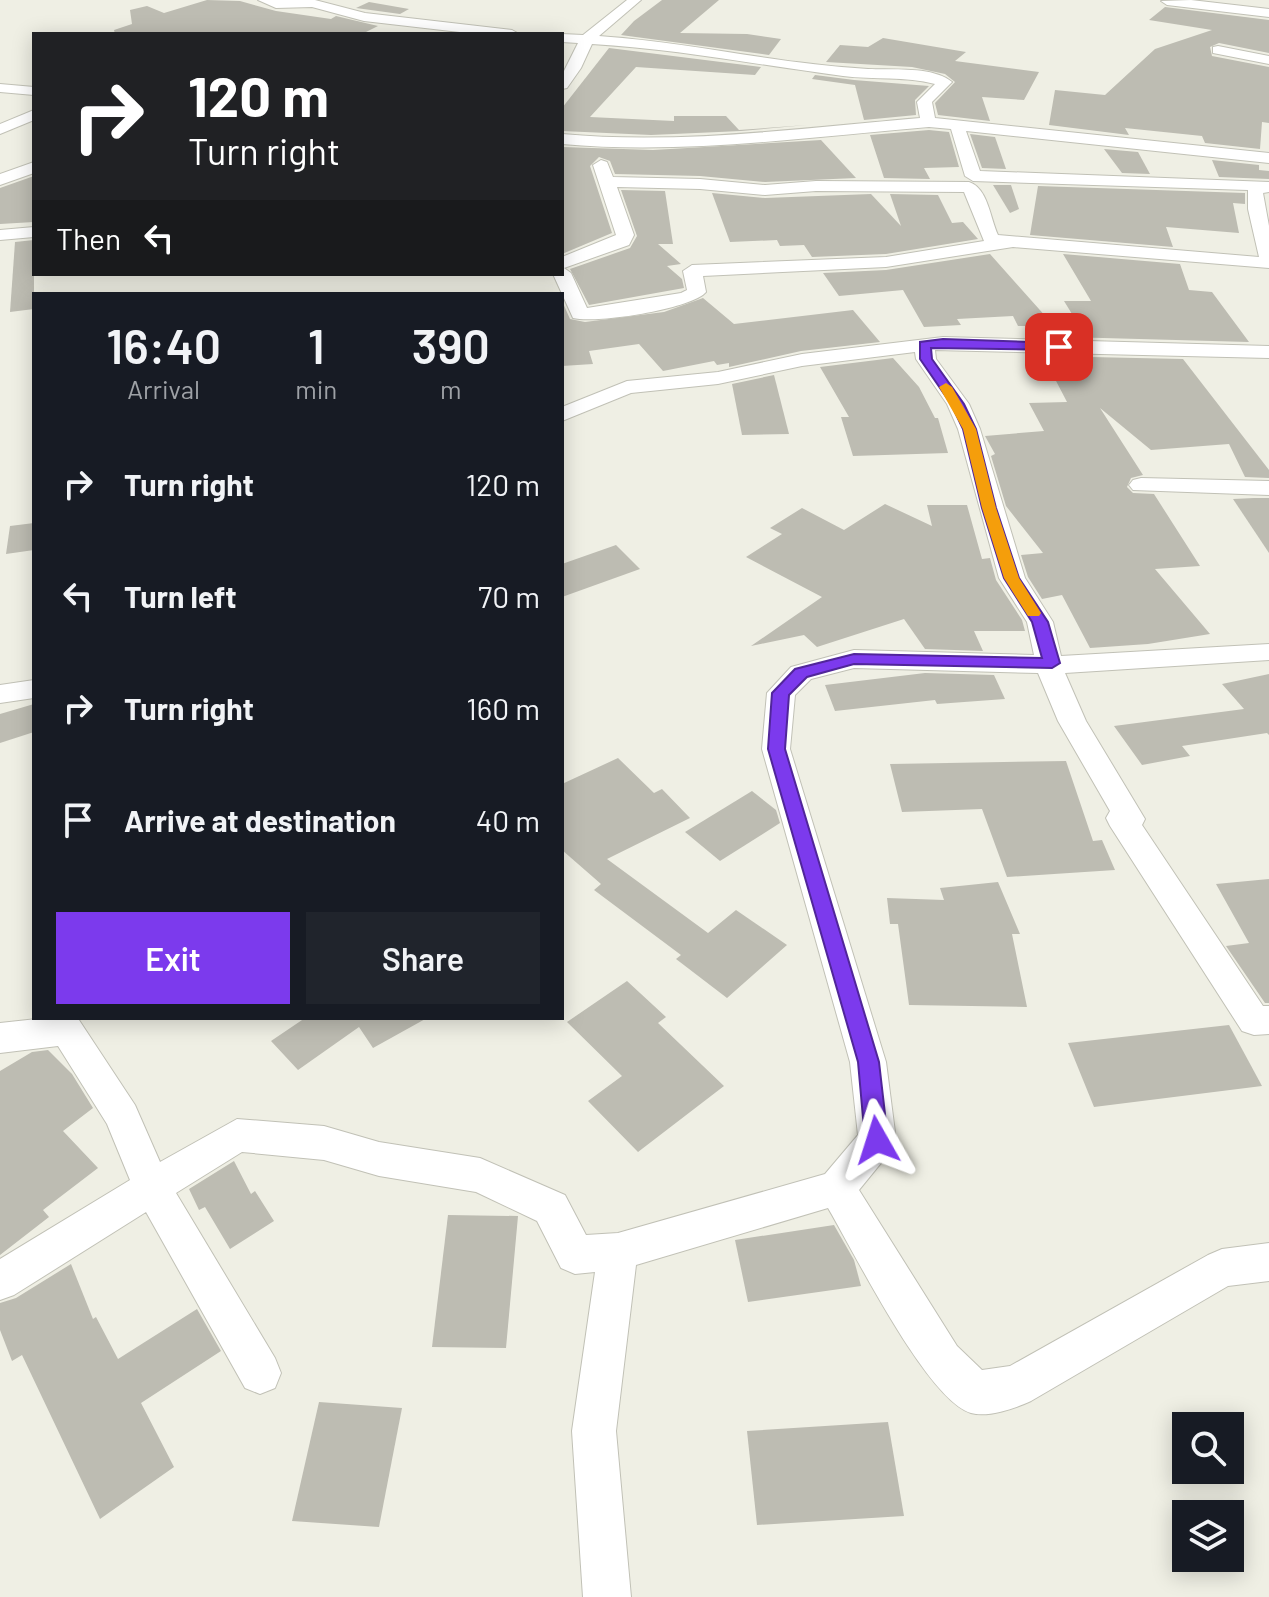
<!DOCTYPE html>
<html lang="en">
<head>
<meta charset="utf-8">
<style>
	:root { --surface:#171b24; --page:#20242c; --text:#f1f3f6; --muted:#9ea1a6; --accent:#7c3aed }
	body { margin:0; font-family:Barlow,sans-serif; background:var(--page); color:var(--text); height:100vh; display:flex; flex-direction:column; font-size:30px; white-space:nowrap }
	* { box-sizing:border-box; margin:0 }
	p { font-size:26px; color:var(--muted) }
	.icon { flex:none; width:44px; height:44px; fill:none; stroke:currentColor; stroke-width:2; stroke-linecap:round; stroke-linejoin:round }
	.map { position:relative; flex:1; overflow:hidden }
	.drawer { position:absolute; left:32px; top:292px; width:532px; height:728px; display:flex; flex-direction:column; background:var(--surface); border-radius:0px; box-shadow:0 4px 20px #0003 }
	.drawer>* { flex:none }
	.guide { position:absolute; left:32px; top:32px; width:532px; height:244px; border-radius:0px; box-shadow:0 4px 20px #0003; background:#202124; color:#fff; overflow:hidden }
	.controls { position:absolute; left:1172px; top:1412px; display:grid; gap:16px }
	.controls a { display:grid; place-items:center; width:72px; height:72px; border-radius:0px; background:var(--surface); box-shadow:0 4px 20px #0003; font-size:40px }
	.pin { position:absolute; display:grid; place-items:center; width:68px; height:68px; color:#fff; margin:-34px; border-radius:16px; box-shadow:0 4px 12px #0006 }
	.me { position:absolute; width:88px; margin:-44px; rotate:354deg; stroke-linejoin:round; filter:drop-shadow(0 0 6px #0008) }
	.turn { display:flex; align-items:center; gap:28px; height:168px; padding:0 24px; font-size:36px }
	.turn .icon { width:104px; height:104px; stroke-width:2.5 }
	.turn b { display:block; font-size:56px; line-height:68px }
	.then { display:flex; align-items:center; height:76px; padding:0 24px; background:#0003; gap:16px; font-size:30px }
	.eta { display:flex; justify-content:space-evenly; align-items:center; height:136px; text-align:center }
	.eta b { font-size:48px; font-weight:600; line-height:56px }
	.primary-button { display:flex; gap:16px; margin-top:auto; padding:16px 24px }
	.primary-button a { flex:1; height:92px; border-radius:0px; background:var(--accent); color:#fff; font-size:32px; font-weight:600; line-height:92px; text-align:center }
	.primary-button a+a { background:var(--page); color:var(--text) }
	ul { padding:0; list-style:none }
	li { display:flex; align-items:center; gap:24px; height:112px; padding:0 24px }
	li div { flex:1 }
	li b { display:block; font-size:30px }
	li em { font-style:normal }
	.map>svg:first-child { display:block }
	.building { fill:#bdbcb2 }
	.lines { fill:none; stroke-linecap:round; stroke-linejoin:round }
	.street-casing { stroke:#c1c1b6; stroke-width:2 }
	.street { fill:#fff; fill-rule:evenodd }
	.route { fill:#7c3aed; stroke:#51269a; stroke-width:2 }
	.slow { fill:#f59e0b }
</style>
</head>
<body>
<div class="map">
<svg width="1269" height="1597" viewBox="0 0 1269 1597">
	<rect width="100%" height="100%" fill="#efefe4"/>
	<g class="building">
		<path d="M207,0L240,1L276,11L331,19L336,16L378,26L362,34H115L114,30L132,24L130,10L147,6L164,13Z"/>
		<path d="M662,0H719L680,33L747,34L781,39L769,55L621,35L634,21Z"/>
		<path d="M369,2L409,9L400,14L356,8Z"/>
		<path d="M1165,7L1269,20V53L1219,43L1210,47L1212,56L1269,67V123L1262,122L1260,149L1205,143L1202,136L1125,128L1129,135L1049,125L1055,90L1105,95L1155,49L1212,30L1149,20Z"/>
		<path d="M883,38L966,52L955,61L1039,72L1024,100L982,97L990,121L938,115L935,103L955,82L945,74L912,67L826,62L840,45L868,47Z"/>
		<path d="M609,48L761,67L755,75L636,67L590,117L674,121V116H726L739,130L807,125L741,131L651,135L562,131V108Z"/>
		<path d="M815,75L854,80L929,86L915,100L916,115L864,120L855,85L812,79Z"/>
		<path d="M929,130L949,132L959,167L924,168L930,179L884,178L870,135Z"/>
		<path d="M970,134L995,137L1006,169L982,168Z"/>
		<path d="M821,140L856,178L765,182L700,176L615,174L610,161L599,157L590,166L612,233L562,254V147L653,150Z"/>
		<path d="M1104,149L1138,152L1150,174L1122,173Z"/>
		<path d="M1212,160L1259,165V170L1269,171V179L1219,177Z"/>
		<path d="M34,176V222L0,224V188Z"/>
		<path d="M993,185H1011L1019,209L1010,213Z"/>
		<path d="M1038,186L1245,193V204L1233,203L1239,233L1166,227L1173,247L1030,235Z"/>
		<path d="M621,190L665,191L673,244H658L681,264L667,266L682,279L684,288L589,305L570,269L630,248L637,236Z"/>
		<path d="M712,193L765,198L871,194L901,226L890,194L938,195L952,223L963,222L978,239L886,254L812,257L804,245L780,246L777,240L730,242Z"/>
		<path d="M34,240V309L10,312L15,242Z"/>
		<path d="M990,254L1064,337L1031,336L1025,326H1018L1013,316L957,319L961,325L924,327L903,290L839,296L823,273L886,270Z"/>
		<path d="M1063,254L1180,264L1189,290L1212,292L1249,342L1066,337L1080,327L1064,301H1091Z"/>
		<path d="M703,298L734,324L853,310L880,342L801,351L729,367V363L717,365L714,361L663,371L639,344L589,351L593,364L562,366V301L570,319L585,322L664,312Z"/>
		<path d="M1043,356L1183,359L1269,470V478L1245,477L1229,444L1151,450L1100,408L1143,475L1131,478L1127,487L1133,493L1154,494L1200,566L1155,569L1210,634L1148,644L1090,648L1062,595L1042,599L1028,577L1021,555L1043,553L1006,506L991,456L995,454L985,436L1044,431L1029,403L1067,402Z"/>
		<path d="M893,358L919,387L935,418H938L948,453L853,456L841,417H849L820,367Z"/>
		<path d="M774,375L789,434L742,435L732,384Z"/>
		<path d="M1254,498H1269V553L1233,499Z"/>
		<path d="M885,504L932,526L927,505H967L982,559L990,558L996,580L1022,620L1025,631H974L983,651L925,649L904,619L817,647L804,635L751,646L822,597L746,557L782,534L770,528L802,508L844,530Z"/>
		<path d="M34,523V550L6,554L10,526Z"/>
		<path d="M616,545L640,569L562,597V564Z"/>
		<path d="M925,673L994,675L1005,699L937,704L935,700L835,711L825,685Z"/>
		<path d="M1269,674V735L1267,733L1182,746L1190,756L1142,765L1114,726L1244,709L1222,684Z"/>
		<path d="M34,704V732L0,743V714Z"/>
		<path d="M618,758L654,793L662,789L690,818L607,859L708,933L736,910L787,945L727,998L676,959L681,955L594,890L601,884L562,850V784Z"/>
		<path d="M1066,761L1093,841L1102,840L1115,870L1007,877L982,809L902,812L890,764Z"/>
		<path d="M752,791L776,810L780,823L720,861L685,832Z"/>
		<path d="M1269,879V1003H1265L1226,946L1249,943L1216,884Z"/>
		<path d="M998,882L1020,934H1012L1027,1007L909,1005L898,924H890L887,898L944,900L940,888Z"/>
		<path d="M627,981L666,1017L658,1023L724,1086L638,1152L588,1101L622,1076L567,1022Z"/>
		<path d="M305,1018H427L373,1048L359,1027L298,1070L271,1041Z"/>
		<path d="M1229,1025L1262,1086L1094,1107L1068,1043Z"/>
		<path d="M48,1050L72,1074L93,1108L63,1131L98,1168L43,1210L49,1217L0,1255V1071L32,1052Z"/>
		<path d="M234,1161L251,1194L255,1191L274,1221L230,1249L205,1207L199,1210L189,1189Z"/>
		<path d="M448,1215L518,1216L506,1348L432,1347Z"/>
		<path d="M834,1225L854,1260L861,1286L748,1302L735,1240Z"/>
		<path d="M71,1264L93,1319L96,1317L118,1359L197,1309L221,1351L141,1403L174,1467L100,1519L22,1355L12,1361L0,1330V1303L16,1298Z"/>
		<path d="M319,1402L402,1408L379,1527L292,1521Z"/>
		<path d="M888,1422L904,1516L757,1525L747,1431Z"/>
	</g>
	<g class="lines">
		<g class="street-casing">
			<g id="street">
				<path d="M258,0H315L365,13L512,30L519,34H477L364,21L312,7L276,8Z"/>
				<path d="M627,0H641L599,36C689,42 778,64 868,69C893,70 933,66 952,82L932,102L935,118L1269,153V163L966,131L980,171L1269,182V192L1263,193L1269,226V268L1013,247L886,267L703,276L706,292C692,309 596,324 573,318L553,274H562V257L616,235L593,165L601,160L607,162L613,177L700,179L765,185L816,181L969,182C988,188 990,218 998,235L1259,257L1248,209V190L973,181L965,176L951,129L929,127C808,137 683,155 562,144V134C680,145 802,128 920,118L917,102L935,84C905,76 874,80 843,76C759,65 676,49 592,44L581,68L567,88L562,89V75L578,43L562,42V34L583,35ZM617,187L700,189L765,195L816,191L964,192L984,241L886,257L692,265L683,271L687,290L681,293L587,308L571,273L564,268L629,245L634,235Z"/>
				<path d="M1191,0L1269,9V17L1167,5L1161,1Z"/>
				<path d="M1218,46L1269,56V64L1213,53V47Z"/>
				<path d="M0,84L34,87V95L0,92Z"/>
				<path d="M34,110V120L0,134V124Z"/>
				<path d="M34,162V173L0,185V174Z"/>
				<path d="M34,227V237L0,240V230Z"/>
				<path d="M943,337L1269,346V358L935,350L936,359L969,404L980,429L1025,578L1053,622L1061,656L1269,644V660L1065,673L1086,721L1145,819L1142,825L1263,1006H1269V1034L1254,1035L1242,1031L1110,826L1106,818L1110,811L1058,721L1038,673L854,668L811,679L795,695L790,749L886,1062L896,1140L890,1152L859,1190L957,1346L982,1370L1010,1366L1208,1255L1222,1249L1269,1243V1281L1228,1286L1031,1401C1016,1408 988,1418 971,1413C927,1400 854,1252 828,1208L636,1265L616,1431L631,1597H583L572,1431L595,1272L575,1274L561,1268L537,1221L476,1192L379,1176L324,1160L242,1152L176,1193L275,1358L281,1373L275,1388L260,1394L245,1388L146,1212L14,1295L0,1300V1259L130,1180L107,1124L58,1046L0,1053V1023L46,1018L79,1020L135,1105L160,1162L237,1119L324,1126L379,1142L480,1158L565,1195L586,1235L618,1233L825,1174L858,1135L850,1062L762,749L767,693L791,667L854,650L1034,655L1027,622L999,578L958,429L947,404L916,359L915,352L802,366L718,384L631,393L562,421V407L627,381L718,372L802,354Z"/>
				<path d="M1141,478L1269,481V495L1133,490L1129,485L1133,480Z"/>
				<path d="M34,680V698L0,703V685Z"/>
			</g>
		</g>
		<use href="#street" class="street"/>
	</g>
	<path class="route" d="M943,339L1059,343L1065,347L1059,350L931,348L932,359L964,404L976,429L996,508L1019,578L1048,622L1060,663L1052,668L854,664L807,677L789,695L785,749L879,1062L888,1140L885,1147L877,1150L869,1147L865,1140L858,1062L768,749L772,693L795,669L854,654L1042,658L1032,622L1004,578L982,508L963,429L951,404L920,359V342Z"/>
	<path class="slow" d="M946,383L952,387L976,429L996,508L1019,578L1041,613L1039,616H1028L1004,578L982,508L963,429L939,387Z"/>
</svg>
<div class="controls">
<a><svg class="icon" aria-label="search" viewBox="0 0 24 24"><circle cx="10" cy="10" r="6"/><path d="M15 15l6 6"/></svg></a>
<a><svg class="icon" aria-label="layers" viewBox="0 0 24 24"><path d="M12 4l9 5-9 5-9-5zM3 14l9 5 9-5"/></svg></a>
</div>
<div class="pin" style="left:1059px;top:347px;background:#d93025"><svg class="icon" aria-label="arrive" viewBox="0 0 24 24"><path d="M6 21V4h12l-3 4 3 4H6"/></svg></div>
<svg class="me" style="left:877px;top:1140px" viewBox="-20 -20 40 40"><path d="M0-17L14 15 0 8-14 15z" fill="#7c3aed" stroke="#fff" stroke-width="4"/></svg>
<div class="guide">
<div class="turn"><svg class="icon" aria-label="right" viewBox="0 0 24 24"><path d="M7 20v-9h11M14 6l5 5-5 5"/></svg><div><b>120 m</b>Turn right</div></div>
<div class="then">Then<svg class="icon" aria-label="left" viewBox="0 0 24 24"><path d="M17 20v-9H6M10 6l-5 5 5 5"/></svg></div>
</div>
<section class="drawer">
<div class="eta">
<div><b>16:40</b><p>Arrival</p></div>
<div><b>1</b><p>min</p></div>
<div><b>390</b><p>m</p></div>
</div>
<ul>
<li><svg class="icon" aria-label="right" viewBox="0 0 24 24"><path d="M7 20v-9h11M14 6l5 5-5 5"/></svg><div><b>Turn right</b></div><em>120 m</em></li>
<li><svg class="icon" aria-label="left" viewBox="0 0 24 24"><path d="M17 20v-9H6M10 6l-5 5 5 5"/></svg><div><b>Turn left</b></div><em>70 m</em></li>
<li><svg class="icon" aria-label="right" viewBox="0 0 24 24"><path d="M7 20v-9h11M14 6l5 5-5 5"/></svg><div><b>Turn right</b></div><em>160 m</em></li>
<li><svg class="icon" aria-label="arrive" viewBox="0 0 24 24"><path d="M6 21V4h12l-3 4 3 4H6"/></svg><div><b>Arrive at destination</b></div><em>40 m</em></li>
</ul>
<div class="primary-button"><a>Exit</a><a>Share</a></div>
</section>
</div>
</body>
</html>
